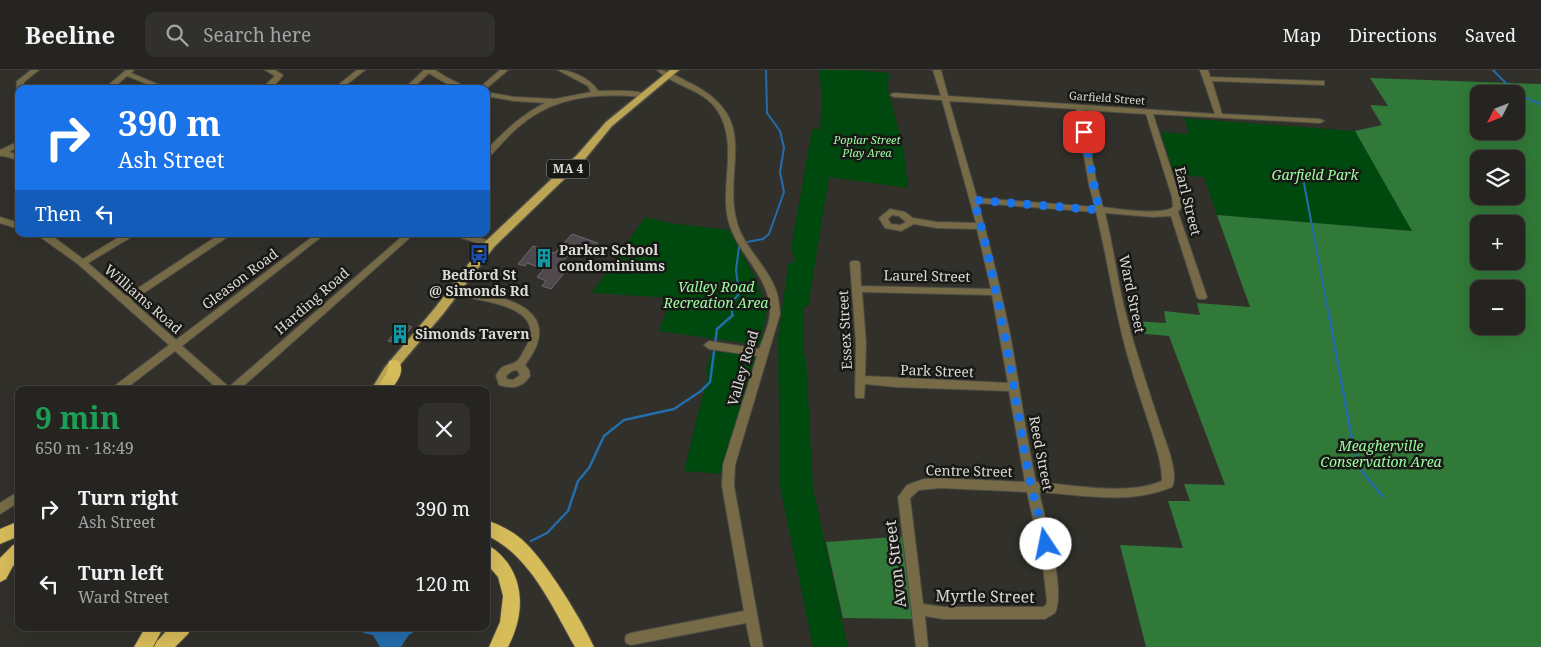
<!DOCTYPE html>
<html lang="en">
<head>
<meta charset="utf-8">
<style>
	:root { --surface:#252420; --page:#31302d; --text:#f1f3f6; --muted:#a3a4a5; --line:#42413e }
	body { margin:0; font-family:"Noto Serif",serif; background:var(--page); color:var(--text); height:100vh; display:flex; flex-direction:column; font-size:19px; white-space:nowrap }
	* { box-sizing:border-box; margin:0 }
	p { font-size:16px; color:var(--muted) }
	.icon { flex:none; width:28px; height:28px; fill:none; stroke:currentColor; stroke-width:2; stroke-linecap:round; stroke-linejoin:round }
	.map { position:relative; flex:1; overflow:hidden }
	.side { position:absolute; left:15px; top:316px; width:475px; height:245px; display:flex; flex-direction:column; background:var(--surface); border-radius:10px; box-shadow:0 5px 20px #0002,0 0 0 1px var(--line) }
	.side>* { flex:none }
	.top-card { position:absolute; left:15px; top:15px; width:475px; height:152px; border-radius:10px; box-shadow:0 5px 20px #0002,0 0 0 1px var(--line); background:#1a73e8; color:#fff; overflow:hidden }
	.needle { width:32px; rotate:228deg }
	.controls { position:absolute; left:1470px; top:15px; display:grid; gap:10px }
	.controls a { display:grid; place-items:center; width:55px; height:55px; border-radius:10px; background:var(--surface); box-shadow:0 5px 20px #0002,0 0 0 1px var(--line); font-size:25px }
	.pin { position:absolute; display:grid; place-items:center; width:42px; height:42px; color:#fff; margin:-21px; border-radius:10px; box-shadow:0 2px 8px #0006 }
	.me { position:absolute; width:55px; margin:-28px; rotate:349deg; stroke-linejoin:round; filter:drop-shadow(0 0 4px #0008) }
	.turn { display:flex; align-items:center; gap:18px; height:105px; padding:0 20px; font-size:22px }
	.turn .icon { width:65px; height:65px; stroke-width:2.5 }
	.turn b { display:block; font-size:35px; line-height:42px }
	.then { display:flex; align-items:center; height:48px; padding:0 20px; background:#0003; gap:10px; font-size:19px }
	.round { display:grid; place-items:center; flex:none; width:52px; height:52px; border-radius:10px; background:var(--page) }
	.summary { display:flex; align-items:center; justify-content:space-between; height:85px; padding:0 20px }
	h1 { font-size:30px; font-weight:700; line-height:38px; color:#1e9e55 }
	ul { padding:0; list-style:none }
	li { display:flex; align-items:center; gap:15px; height:75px; padding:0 20px }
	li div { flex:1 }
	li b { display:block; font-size:19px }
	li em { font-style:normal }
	header { display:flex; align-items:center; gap:30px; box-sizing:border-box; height:70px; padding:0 25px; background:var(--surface); border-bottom:1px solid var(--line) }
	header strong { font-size:24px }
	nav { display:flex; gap:28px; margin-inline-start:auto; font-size:18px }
	.search { width:350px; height:45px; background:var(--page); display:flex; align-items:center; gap:12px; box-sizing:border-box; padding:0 18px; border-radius:10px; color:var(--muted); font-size:19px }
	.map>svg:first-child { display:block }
	.green { fill:#00490e }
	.forest { fill:#317938; fill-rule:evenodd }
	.water { fill:#246dac }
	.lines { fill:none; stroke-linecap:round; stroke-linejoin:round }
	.stream-far1 { stroke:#246dac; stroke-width:2 }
	.stream { stroke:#246dac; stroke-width:2.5 }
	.building { fill:#4f494d; stroke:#6d666a }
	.minor-casing { stroke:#4c4b46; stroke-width:2 }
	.major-casing { stroke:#4c4b46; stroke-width:3 }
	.highway-casing { stroke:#4c4b46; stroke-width:2 }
	.minor { fill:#766b46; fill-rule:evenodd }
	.major { fill:#bba555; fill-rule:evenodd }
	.highway { fill:#d7bc5a; fill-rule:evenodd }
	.route { stroke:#1a73e8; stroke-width:9; stroke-dasharray:0 16.2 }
	.labels { text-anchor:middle; stroke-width:5; stroke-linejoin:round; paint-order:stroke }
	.far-street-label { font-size:11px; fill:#dbdad7; stroke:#181815 }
	.far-park-label { font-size:11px; font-style:italic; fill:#9dfca2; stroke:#181815 }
	.shield { fill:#181815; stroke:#a0a09d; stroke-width:1 }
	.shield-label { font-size:12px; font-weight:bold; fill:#dbdad7 }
	.park-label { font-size:14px; font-style:italic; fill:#9dfca2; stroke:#181815 }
	.street-label { font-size:14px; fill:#dbdad7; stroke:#181815 }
	.poi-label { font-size:14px; font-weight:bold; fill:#dbdad7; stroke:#181815; text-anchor:start }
	.near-street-label { font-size:16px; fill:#dbdad7; stroke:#181815 }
</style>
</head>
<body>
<header>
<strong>Beeline</strong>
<div class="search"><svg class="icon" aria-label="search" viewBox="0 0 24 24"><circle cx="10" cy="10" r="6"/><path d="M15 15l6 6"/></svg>Search here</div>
<nav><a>Map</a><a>Directions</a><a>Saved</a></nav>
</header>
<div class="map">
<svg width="1541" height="577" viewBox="0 0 1541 577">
	<rect width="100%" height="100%" fill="#31302a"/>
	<g class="green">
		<path d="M819,0H854L889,3L888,19L904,81L908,118L829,107L808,237H804L803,285L806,287L813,418L848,577H813L780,416L778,269L788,195L795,190L791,178L812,59H820L822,27Z"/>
		<path d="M1184,48L1355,61L1412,161L1217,145L1204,107L1174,105L1161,62L1189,64Z"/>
		<path d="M645,147L670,153L729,160L756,209L767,241L760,275L658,261L673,228L592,223Z"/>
		<path d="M712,281L756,285L720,404L684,401L708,304L705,303Z"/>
	</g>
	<g class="forest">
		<path d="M1370,8L1541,14V577H1146L1120,475L1183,478L1168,431H1190L1184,414L1225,415L1169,266L1134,263L1132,251L1166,253L1164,241L1200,245L1197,233L1250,237L1217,145L1412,161L1355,61L1382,55L1370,35L1388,36ZM1479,24H1516V61H1479ZM1479,89H1516V126H1479ZM1479,154H1516V191H1479ZM1479,219H1516V256H1479Z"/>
		<path d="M907,466L915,549L843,548L826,472Z"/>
	</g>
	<path class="water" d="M365,558H419L408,566L401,577H380L373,565L363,563Z"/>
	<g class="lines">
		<g class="stream-far1">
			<path d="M1493,0C1507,15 1521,28 1541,34"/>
			<path d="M1302,103L1329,246"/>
			<path d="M747,172L763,169L769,164L784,122L780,102L784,78L780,61L767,43L766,0"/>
			<path d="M732,246V232L739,224L736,200L739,177"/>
		</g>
		<g class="stream">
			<path d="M1329,245L1351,364L1360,399L1383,427"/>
			<path d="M531,471L547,463L568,441L578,411L589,398L604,366L624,350L674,339L701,321L710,312L717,259L733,245"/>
		</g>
	</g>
	<g class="building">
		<path d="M572,164L598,173L592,181L588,180L585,184L573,180L556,199L565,202L551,219L542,216L546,211L537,207L544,199L527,193L525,196L518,194L533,176L555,183Z"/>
		<path d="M402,254L412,257L398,273L388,271Z"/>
	</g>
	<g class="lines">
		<g class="minor-casing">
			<g id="minor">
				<path d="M31,0H39L24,12L23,19H19V25H16L17,11Z"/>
				<path d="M126,0H134L131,3L169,19H159L127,6L112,19H104Z"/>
				<path d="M265,0H275L283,5C277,14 271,19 261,19L275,6Z"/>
				<path d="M357,0H365L341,19H333Z"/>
				<path d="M424,0H435L446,7L470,19C455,19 442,12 429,3L412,19H404Z"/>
				<path d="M500,0H508L486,19H478Z"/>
				<path d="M558,0C572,0 591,9 598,21C610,21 638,19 648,25L644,27C600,23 558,25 522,54C510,63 500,76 489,87H486V80C505,61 521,45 545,33L514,31L486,26V22L514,27L555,29L591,22L588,16Z"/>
				<path d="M657,0C670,0 681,9 692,14C764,51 720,100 738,156C746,179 766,195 775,218C779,226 779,235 780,244L735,395L734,416L763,577H751L746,553L631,575L626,573L625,569L626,565L631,563L744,541L722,416L723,395L757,286L709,279L704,275L709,271L759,279C763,268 770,254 770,242C770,205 736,184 728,149C720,114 739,73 717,40C703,19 675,17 657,0Z"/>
				<path d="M933,0H941L948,26L1215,44L1200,0H1208L1210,7L1321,11H1324V15L1212,11L1222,44L1320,49L1324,51L1320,53L1153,44L1180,127L1181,138L1178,142L1207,227L1205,229H1199L1197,227L1171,146L1153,147L1105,143C1113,175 1117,208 1125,241C1135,280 1148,319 1161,358C1166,373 1179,403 1172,417C1130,435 1083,425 1039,422C1045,449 1066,520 1055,543L1045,549H943L925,546L928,577H916L898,427L907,415L924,409L940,408L1025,412L1009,321L896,317L865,314L864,328H856L855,325L856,273L850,193L852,191H858L860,193L861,216L991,219L977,159L937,158L914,154L901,161L885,158L879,148L890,139L905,142L913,148L937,152L976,153L942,30L894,27L890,25L894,23L941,26ZM949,31L1076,39L1089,115L1095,137L977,128ZM1083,40L1146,44L1172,127L1173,137C1162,146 1118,139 1103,137L1097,115ZM978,133L1096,142C1108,190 1114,239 1128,287C1135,312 1143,336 1151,360C1156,377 1162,393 1162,411C1127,426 1074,415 1036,412C1025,362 1019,310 1009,259C1000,217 990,175 978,133ZM892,145L899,146L906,152L900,155L891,154L888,149ZM862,222L992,225L1008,313L865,306L866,273ZM940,418L1027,422L1042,489L1047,531L1046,535L1043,537H943L923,534L910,428L919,420Z"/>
				<path d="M19,71V76L9,82L19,85V90L3,86H0V80Z"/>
				<path d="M0,147L19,153V159L0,153Z"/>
				<path d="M36,164L51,165L83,189L124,164H134L133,166L88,193L126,226L220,164H230L229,166L132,231L176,270L316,164H325L182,276L229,317L405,164H414L239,320H219L175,281L124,320H112L113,317L169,275L78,194Z"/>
				<path d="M454,164H467L493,172L494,174L490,177L455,166Z"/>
				<path d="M453,219C480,223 549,229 538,271C536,280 530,288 525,295L529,300L530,306C522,318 513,319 499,315L496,306C503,291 508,298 517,291C519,290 522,284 523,282C555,234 476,231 450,224L448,222L450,220ZM517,300L520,305L513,310L507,309L506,306L512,301Z"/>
				<path d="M19,421V432L0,444V433Z"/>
			</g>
		</g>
		<g class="major-casing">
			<g id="major">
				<path d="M670,0H679L612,56L585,89L494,177L443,244L393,303L384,320H371L385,297L435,238L486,171L577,85L606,52Z"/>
				<path d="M168,558H186L172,577H154Z"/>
			</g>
		</g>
		<g class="highway-casing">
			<g id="highway">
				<path d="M394,290L399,291C405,303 397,311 391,320H376L387,303L389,291Z"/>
				<path d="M486,450C498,454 510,460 520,468C543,486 582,550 594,577H575C552,537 530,485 486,465Z"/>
				<path d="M19,451V466L0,474V459Z"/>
				<path d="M19,473V491L13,496L6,509L0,512V488L13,475Z"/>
				<path d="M486,475C495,478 501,485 507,492C526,518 522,550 508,577H489L500,552L503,526L498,507L486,493Z"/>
				<path d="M145,558H163L153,577H134Z"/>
				<path d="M170,558H191L188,564L175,577H154L157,571Z"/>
			</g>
		</g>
		<use href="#minor" class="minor"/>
		<use href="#major" class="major"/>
		<use href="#highway" class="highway"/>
	</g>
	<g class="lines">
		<path class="route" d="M1046,474C1039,444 1030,415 1025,385C1011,299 997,213 974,130L1099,140L1084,62"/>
	</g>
	<defs>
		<g id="bus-bare" transform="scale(1.5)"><path d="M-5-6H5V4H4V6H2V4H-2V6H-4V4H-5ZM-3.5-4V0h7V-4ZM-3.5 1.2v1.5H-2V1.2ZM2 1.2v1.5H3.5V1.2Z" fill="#1a4fb4" stroke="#181815" stroke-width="2.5" paint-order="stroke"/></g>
		<g id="building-bare" transform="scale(1.5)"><path d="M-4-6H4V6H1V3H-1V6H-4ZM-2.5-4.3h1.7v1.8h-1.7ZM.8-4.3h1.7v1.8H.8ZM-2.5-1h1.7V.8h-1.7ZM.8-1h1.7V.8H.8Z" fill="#0f9aa8" stroke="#181815" stroke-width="2.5" paint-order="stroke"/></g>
	</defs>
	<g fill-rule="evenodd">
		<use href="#bus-bare" x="479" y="184"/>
		<use href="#building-bare" x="544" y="188"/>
		<use href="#building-bare" x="400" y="264"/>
	</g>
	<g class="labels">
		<g class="far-street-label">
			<text transform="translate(1107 28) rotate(4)" y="4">Garfield Street</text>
		</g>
		<g class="far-park-label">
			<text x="867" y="74">Poplar Street<tspan x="867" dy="13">Play Area</tspan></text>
		</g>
		<rect class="shield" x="547" y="89.5" width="42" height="19" rx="4"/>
		<g class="shield-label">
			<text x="568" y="103">MA 4</text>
		</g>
		<g class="park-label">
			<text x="1315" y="110">Garfield Park</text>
			<text x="716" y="222">Valley Road<tspan x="716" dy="16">Recreation Area</tspan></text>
			<text x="1381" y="381">Meagherville<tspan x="1381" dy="16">Conservation Area</tspan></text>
		</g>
		<g class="street-label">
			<text transform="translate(1188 131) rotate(76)" y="5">Earl Street</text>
			<text transform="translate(927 206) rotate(1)" y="5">Laurel Street</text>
			<text transform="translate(240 209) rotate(-37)" y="5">Gleason Road</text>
			<text transform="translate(1132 224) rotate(78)" y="5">Ward Street</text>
			<text transform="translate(143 229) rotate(41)" y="5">Williams Road</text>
			<text transform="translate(312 231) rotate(-41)" y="5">Harding Road</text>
			<text transform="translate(845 260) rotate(-93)" y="5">Essex Street</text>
			<text transform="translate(743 298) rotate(-74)" y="5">Valley Road</text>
			<text transform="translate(937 301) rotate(2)" y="5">Park Street</text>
			<text transform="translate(1041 383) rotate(79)" y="5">Reed Street</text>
			<text transform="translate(969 401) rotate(1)" y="5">Centre Street</text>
		</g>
		<g class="poi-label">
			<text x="559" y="185">Parker School<tspan x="559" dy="16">condominiums</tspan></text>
			<text x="479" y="210" text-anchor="middle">Bedford St<tspan x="479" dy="16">@ Simonds Rd</tspan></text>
			<text x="415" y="269">Simonds Tavern</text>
		</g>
		<g class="near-street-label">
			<text transform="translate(895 494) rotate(-97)" y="6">Avon Street</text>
			<text transform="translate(985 526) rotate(1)" y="6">Myrtle Street</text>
		</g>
	</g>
</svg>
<div class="controls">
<a><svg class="needle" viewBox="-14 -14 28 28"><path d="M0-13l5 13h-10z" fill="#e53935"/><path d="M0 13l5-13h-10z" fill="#a3a4a5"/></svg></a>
<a><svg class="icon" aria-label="layers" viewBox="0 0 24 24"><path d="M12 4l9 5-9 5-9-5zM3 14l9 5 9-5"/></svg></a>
<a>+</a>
<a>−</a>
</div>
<div class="pin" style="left:1084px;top:62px;background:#d93025"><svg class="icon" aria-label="arrive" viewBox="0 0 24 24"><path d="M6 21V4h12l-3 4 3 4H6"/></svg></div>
<svg class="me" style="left:1046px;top:474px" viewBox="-20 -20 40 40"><circle r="19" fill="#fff"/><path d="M0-13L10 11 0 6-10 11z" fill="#1a73e8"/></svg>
<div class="top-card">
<div class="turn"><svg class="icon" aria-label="right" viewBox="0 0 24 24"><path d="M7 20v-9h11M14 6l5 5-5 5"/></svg><div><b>390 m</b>Ash Street</div></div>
<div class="then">Then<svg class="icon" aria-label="left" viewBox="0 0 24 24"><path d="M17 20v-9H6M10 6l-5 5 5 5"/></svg></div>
</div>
<section class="side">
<div class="summary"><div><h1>9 min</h1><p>650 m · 18:49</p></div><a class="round"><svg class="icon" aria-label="close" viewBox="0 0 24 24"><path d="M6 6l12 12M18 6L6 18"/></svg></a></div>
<ul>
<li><svg class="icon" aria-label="right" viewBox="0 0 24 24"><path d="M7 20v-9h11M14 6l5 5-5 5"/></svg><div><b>Turn right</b><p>Ash Street</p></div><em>390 m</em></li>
<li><svg class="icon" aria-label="left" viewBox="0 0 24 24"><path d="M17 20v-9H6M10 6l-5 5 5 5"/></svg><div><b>Turn left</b><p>Ward Street</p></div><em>120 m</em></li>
</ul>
</section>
</div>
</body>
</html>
